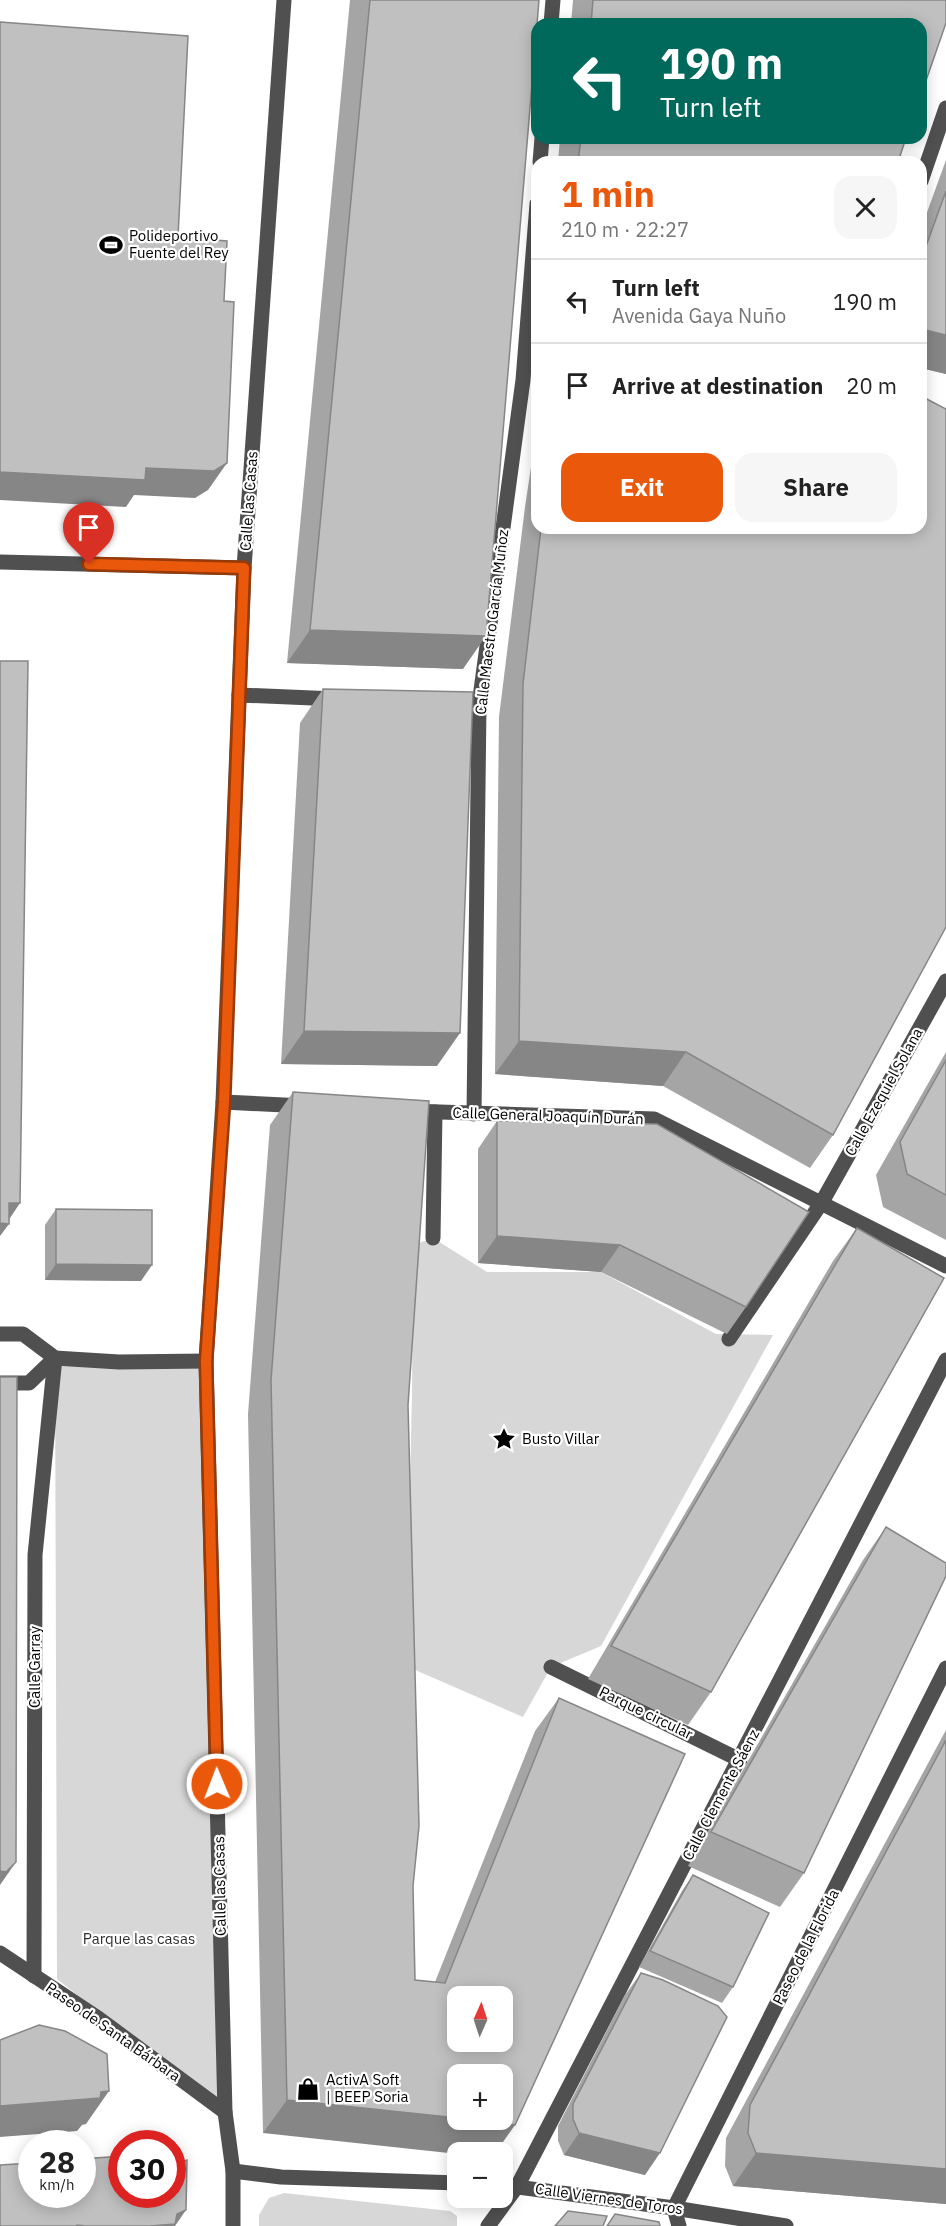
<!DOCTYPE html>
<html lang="en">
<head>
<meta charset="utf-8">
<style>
	:root { --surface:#fff; --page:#f6f6f6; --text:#222; --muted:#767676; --line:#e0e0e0; --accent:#ea580c }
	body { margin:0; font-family:"IBM Plex Sans",sans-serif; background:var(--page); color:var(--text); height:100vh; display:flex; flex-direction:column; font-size:22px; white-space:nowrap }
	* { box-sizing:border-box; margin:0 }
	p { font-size:20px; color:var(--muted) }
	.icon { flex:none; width:33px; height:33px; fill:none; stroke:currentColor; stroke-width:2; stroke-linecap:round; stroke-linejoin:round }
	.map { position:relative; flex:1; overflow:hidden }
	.side { position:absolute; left:531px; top:156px; width:396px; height:378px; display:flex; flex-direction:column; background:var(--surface); border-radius:18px; box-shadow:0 3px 15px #0003 }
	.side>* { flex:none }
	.hud { position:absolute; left:531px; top:18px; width:396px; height:126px; border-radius:18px; box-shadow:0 3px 15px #0003; background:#00695c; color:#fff; overflow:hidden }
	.needle { width:39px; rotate:3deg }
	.controls { position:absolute; left:447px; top:1986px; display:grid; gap:12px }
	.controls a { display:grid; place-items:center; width:66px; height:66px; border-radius:12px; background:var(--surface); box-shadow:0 3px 15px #0003; font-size:30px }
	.speed { position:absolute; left:18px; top:2130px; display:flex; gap:12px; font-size:30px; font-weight:700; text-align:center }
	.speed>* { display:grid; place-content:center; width:78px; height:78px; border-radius:50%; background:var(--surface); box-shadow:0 3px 15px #0003; line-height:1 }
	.speed small { font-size:15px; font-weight:400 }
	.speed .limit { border:9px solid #d22; background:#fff; color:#111 }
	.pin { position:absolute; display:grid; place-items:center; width:51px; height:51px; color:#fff; margin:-62px -26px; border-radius:50% 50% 50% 0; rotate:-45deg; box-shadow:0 0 6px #0007 }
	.pin .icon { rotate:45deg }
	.me { position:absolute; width:66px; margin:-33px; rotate:359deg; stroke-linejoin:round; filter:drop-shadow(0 0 4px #0008) }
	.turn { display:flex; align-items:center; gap:21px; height:126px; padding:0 30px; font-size:27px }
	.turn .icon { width:78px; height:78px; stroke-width:2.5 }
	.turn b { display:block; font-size:42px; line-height:51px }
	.round { display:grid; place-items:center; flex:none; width:63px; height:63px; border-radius:18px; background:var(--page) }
	.head { display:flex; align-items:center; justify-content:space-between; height:102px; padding:0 30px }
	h1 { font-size:36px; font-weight:800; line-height:45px; color:var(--accent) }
	.button { display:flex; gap:12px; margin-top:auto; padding:12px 30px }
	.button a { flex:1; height:69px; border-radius:18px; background:var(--accent); color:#fff; font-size:24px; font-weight:800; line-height:69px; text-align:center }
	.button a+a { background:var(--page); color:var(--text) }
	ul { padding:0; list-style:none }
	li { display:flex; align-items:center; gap:18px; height:84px; padding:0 30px; border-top:2px solid var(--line) }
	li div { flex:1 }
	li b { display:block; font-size:22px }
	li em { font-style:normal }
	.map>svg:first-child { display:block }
	.green { fill:#d7d7d7 }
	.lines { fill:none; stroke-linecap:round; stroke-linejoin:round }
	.minor { stroke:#505050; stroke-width:15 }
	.wall { fill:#a5a5a5 }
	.shaded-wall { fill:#868686 }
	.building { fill:#c0c0c0; stroke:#868686; stroke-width:1.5; fill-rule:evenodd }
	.route-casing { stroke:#983908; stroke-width:15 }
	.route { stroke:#ea580c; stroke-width:10 }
	.labels { text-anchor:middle; stroke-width:4.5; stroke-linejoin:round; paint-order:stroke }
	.poi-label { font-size:15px; fill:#000; stroke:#fff; text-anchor:start }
	.street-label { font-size:15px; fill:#000; stroke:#fff }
	.park-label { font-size:15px; fill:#2e2e2e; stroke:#fff }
</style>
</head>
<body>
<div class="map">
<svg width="946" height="2226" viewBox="0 0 946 2226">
	<rect width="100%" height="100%" fill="#fff"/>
	<g class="green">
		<path d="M433,1238L487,1272H601L716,1334L773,1335L601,1646L551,1667L523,1717L406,1666L412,1395L413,1245Z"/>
		<path d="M55,1358L206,1361L225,2112L57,1979Z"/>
		<path d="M284,2193L450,2211L457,2216V2226H259V2215L269,2198Z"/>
	</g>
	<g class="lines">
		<g class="minor">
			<path d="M551,24L553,0"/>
			<path d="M540,162L542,138"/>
			<path d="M921,181L946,108"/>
			<path d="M0,562L244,568"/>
			<path d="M239,695L336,699"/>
			<path d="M223,1102L304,1106"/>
			<path d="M409,1111L654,1119L946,1266"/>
			<path d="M474,1114L479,705L523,380L537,204"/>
			<path d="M433,1238L435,1112"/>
			<path d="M0,1334H23L55,1358L119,1362L206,1361"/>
			<path d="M729,1339L822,1202L946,981"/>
			<path d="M0,1383H29L55,1358"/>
			<path d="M551,1667L740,1760"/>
			<path d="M0,1953L98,2018L225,2112"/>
			<path d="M34,1976L35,1555L55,1358"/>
			<path d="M233,2171L281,2177L458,2183"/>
			<path d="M502,2185L674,2208L786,2226"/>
			<path d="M233,2226V2171L225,2112L206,1361L223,1102L244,568L284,0"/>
			<path d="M488,2226L518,2185L946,1360"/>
			<path d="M679,2226L674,2208L946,1668"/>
		</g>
	</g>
	<g class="wall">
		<path d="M350,0H539L463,669L287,663Z"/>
		<path d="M573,0H946L921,24H571Z"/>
		<path d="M560,138H906L898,162H558Z"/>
		<path d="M946,160V374L921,368V229Z"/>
		<path d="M537,427V528H921L833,1135L810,1168L663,1086L495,1074L499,717L525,507Z"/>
		<path d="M323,689L437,1066L281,1064L300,723Z"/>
		<path d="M946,1052V1240L883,1207L876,1175Z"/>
		<path d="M293,1092L408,1405L413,1886L415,1980L435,1982L535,1731L559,1698L515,2125L263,2133L248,1414L270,1125Z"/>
		<path d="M497,1121L746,1307L727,1334L601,1272L478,1263V1149Z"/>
		<path d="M56,1209L141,1281L45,1280V1225Z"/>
		<path d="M857,1228L711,1692L688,1725L588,1679L833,1261Z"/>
		<path d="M886,1527L804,1873L780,1907L688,1866L863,1560Z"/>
		<path d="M946,1730V2204L733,2186L725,2166L726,2138Z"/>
		<path d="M693,1875L733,1987L722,2003L639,1967L682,1891Z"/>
		<path d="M641,1973L645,2175L564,2155L558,2141V2126L625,1995Z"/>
	</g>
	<g class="shaded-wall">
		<path d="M921,329L946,335V374L921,368Z"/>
		<path d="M227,463L208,490L195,498L134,495L126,507L0,500V472L146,468Z"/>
		<path d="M310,630L486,636L463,669L287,663Z"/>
		<path d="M304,1031L460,1033L437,1066L281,1064Z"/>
		<path d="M519,1041L686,1052L663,1086L495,1074Z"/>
		<path d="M9,1203H20L6,1224H9L0,1236V1215Z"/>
		<path d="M497,1236L620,1245L601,1272L478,1263Z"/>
		<path d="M56,1264L152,1265L141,1281L45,1280Z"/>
		<path d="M16,1862L0,1885V1871Z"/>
		<path d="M109,2091L86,2124L82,2125L77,2131L0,2137V2106Z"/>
		<path d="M287,2100L458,2118V2120H468L515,2125L496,2152H458V2154L263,2133Z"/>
		<path d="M579,2133L660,2153L645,2175L564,2155Z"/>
		<path d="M756,2153L946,2169V2204L733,2186Z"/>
		<path d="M186,2210L175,2226H150Z"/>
	</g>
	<g class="building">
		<path d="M370,0H539L486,636L310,630Z"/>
		<path d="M593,0H946V23L921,95V24H591Z"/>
		<path d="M0,22L188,36L178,237L227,241L224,301L234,302L227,463L214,471L146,468L145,480L0,472Z"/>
		<path d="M581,138H906L898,162H578Z"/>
		<path d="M946,191V335L921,329V260Z"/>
		<path d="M921,396L946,409V927L833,1135L686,1052L519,1041L523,684L541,528H921Z"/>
		<path d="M0,661H28L20,1203H9V1224L0,1223Z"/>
		<path d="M323,689L473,692L460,1033L304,1031Z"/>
		<path d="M946,1060V1195L907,1174L900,1142Z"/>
		<path d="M293,1092L429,1101L408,1405L419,1826L413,1886L415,1980L445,1983L559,1698L685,1754L515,2125L468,2120H502V2074H458V2118L287,2100L271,1380ZM458,1996H502V2042H458Z"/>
		<path d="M497,1121L657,1124L809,1212L746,1307L620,1245L497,1236Z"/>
		<path d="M56,1209L152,1210V1265L56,1264Z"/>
		<path d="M857,1228L944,1278L711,1692L611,1646Z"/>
		<path d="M0,1377H17L16,1862L6,1872L0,1871Z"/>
		<path d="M886,1527L946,1563V1576L804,1873L711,1832Z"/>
		<path d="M946,1740V2169L756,2153L748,2133L750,2105Z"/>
		<path d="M693,1875L769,1913L733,1987L650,1951Z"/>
		<path d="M641,1973L663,1980L718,2006L727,2017L660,2153L579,2133L573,2119V2104Z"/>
		<path d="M39,2025L65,2031L107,2054L109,2091L101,2092L100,2098L0,2106V2040Z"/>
		<path d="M180,2151L182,2162L187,2160L186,2210L177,2214L175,2224L150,2226H86L77,2225V2226H0V2165L32,2163V2194H82V2159L122,2156V2194H172V2152Z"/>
		<path d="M568,2211L607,2216L603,2226H555Z"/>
		<path d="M615,2214L659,2222L660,2226H607Z"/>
	</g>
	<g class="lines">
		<g class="route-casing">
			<path id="route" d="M89,564L244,568L224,1102L206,1361L217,1784"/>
		</g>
		<use href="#route" class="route"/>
	</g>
	<defs>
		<g id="stadium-bare" transform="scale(1.8)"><path d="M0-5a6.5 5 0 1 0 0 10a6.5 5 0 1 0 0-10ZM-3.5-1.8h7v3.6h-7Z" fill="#000" stroke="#fff" stroke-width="2.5" paint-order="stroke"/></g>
		<g id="sight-bare" transform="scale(1.8)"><path d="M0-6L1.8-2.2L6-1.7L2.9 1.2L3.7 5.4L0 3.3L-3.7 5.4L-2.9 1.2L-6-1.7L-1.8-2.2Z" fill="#000" stroke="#fff" stroke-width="2.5" paint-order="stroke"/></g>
		<g id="shop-bare" transform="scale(1.8)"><path d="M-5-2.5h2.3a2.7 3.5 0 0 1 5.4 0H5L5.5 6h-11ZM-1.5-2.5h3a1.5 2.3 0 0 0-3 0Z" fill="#000" stroke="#fff" stroke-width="2.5" paint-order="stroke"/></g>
	</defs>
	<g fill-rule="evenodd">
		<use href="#stadium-bare" x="111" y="245"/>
		<use href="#sight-bare" x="504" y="1439"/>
		<use href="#shop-bare" x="308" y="2089"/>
	</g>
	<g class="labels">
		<g class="poi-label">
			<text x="129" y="241">Polideportivo<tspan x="129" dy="17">Fuente del Rey</tspan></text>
			<text x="522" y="1444">Busto Villar</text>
			<text x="326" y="2085">ActivA Soft<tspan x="326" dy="17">| BEEP Soria</tspan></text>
		</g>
		<g class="street-label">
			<text transform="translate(249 501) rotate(-86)" y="5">Calle las Casas</text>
			<text transform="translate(492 622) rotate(-83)" y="5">Calle Maestro García Muñoz</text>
			<text transform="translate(884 1092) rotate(-61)" y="5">Calle Ezequiel Solana</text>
			<text transform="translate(548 1116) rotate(2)" y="5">Calle General Joaquín Durán</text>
			<text transform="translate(35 1667) rotate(-90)" y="5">Calle Garray</text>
			<text transform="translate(646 1713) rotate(26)" y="5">Parque circular</text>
			<text transform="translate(721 1795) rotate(-62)" y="5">Calle Clemente Sáenz</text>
			<text transform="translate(220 1886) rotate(-91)" y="5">Calle las Casas</text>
			<text transform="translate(806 1947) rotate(-63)" y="5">Paseo de la Florida</text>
			<text transform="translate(113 2032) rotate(35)" y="5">Paseo de Santa Bárbara</text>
			<text transform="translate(609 2199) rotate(8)" y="5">Calle Viernes de Toros</text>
		</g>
		<g class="park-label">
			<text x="139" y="1944">Parque las casas</text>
		</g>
	</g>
</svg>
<div class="controls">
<a><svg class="needle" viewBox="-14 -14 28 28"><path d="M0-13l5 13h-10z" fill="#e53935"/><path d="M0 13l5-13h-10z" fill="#767676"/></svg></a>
<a>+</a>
<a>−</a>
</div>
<div class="speed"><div>28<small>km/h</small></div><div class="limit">30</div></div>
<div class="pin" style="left:89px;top:564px;background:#d93025"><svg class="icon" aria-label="arrive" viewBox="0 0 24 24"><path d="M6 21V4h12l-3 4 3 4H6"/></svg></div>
<svg class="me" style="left:217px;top:1784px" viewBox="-20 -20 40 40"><circle r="17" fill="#ea580c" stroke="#fff" stroke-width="3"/><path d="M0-11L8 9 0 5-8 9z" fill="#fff"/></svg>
<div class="hud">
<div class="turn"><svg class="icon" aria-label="left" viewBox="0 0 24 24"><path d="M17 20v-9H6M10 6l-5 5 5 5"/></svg><div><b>190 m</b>Turn left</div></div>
</div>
<section class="side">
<div class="head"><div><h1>1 min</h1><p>210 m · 22:27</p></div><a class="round"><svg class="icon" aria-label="close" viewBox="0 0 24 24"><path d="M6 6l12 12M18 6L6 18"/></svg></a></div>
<ul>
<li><svg class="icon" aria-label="left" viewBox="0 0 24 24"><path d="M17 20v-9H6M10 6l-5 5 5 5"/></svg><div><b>Turn left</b><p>Avenida Gaya Nuño</p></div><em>190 m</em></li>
<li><svg class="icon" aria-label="arrive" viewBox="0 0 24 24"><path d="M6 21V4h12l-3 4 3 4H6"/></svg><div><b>Arrive at destination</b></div><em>20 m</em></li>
</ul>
<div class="button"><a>Exit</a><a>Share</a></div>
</section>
</div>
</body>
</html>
